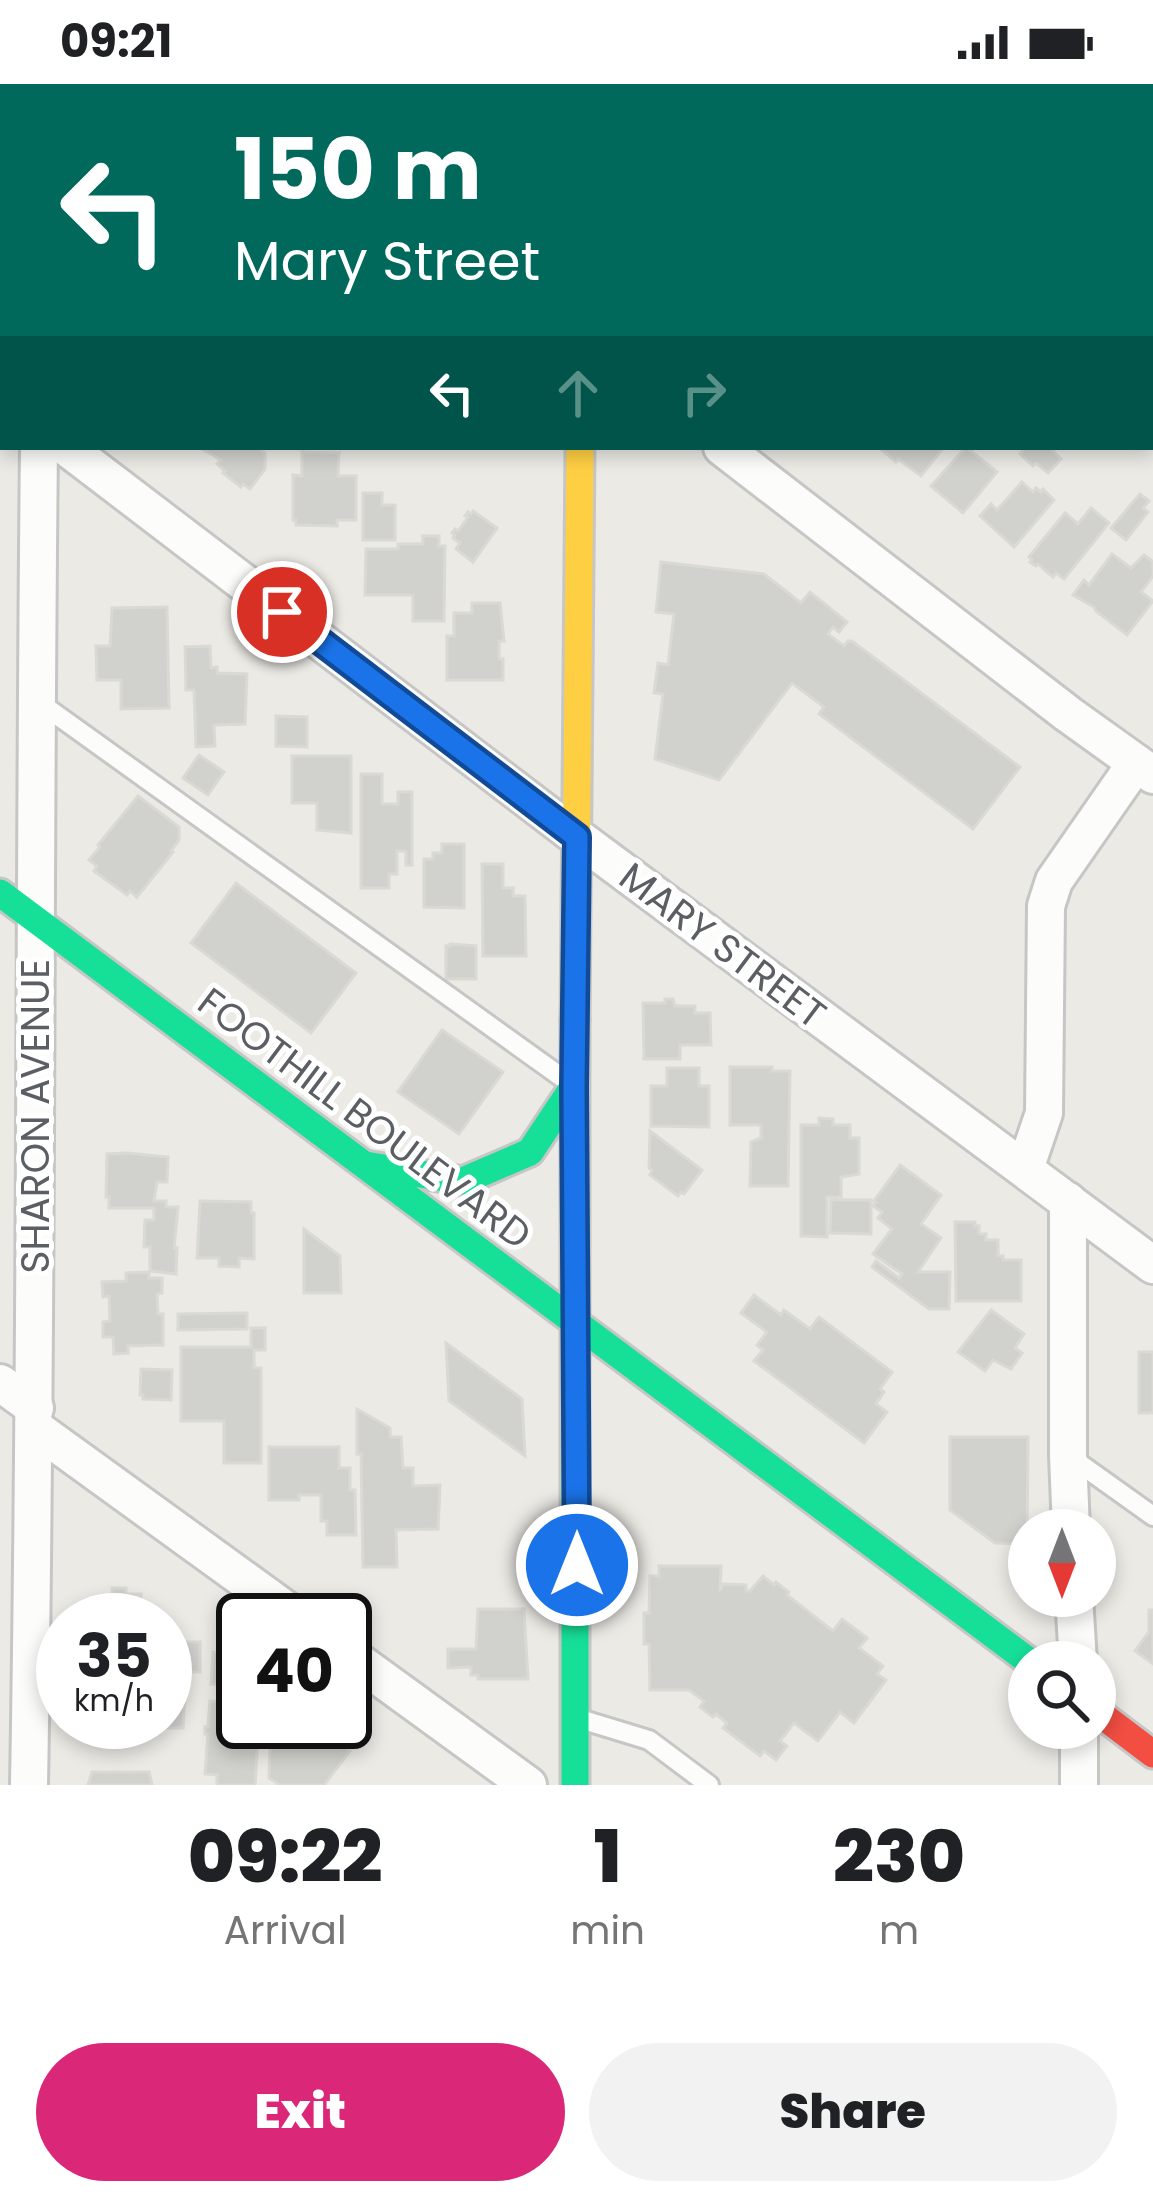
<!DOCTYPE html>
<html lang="en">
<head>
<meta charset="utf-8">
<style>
	:root { --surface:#fff; --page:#f2f2f2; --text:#202124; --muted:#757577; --accent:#db2777 }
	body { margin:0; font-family:Poppins,sans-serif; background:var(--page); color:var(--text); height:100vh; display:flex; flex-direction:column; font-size:45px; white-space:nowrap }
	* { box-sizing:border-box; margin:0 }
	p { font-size:39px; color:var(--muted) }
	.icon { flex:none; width:66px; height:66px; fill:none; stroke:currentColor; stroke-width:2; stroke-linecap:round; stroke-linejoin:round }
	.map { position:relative; height:1701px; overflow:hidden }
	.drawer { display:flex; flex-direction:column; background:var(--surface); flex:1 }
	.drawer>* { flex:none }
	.hud { position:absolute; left:0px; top:0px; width:1155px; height:366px; box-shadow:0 6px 18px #0003; background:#00695c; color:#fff; overflow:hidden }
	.needle { width:78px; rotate:180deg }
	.buttons { position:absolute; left:1008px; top:1425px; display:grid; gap:24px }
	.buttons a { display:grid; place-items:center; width:108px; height:108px; border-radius:50%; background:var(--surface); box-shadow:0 6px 18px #0003; font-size:60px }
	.speed { position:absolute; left:36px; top:1509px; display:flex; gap:24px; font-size:60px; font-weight:700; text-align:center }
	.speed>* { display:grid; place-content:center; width:156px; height:156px; border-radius:50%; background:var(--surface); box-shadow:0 6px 18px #0003; line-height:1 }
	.speed small { font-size:30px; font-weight:400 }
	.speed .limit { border:6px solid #111; border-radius:18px; background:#fff; color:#111 }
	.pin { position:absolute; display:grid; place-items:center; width:102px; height:102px; color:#fff; margin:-51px; border:6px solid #fff; border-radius:50%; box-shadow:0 3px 12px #0007 }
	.me { position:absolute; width:132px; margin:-66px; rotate:0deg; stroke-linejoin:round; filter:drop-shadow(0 0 9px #0008) }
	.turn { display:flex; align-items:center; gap:42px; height:252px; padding:0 36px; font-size:54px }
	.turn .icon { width:156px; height:156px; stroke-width:2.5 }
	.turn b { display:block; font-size:84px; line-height:102px }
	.lanes { display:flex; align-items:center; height:114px; padding:0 36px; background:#0003; justify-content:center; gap:60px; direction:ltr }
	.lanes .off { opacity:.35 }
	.eta { display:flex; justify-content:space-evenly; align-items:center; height:204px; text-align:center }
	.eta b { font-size:72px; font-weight:800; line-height:84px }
	.primary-button { display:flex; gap:24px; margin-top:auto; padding:24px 36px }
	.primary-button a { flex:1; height:138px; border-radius:72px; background:var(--accent); color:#fff; font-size:48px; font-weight:800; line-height:138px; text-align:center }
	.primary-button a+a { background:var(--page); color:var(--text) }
	.status { display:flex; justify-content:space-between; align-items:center; height:84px; padding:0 60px; background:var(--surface); direction:ltr }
	.status svg { height:33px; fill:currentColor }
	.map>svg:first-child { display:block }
	.building { fill:#d1d1ce; stroke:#dad9d4; stroke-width:3 }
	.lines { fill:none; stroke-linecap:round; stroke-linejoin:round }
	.lane-casing { stroke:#c6c6c6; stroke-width:24 }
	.street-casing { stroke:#c6c6c6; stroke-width:42 }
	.fast-casing { stroke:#c6c6c6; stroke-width:33 }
	.slow-casing { stroke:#c6c6c6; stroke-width:33 }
	.jam-casing { stroke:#c6c6c6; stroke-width:33 }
	.lane { stroke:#fcfcfb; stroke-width:18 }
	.street { stroke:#fcfcfb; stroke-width:36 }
	.fast { stroke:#16e098; stroke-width:27 }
	.slow { stroke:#ffcf43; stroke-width:27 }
	.jam { stroke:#f24e42; stroke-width:27 }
	.route-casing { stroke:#114b97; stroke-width:30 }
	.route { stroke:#1a73e8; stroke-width:21 }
	.labels { text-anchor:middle; stroke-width:10; stroke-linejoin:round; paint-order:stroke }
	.street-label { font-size:39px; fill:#5b5e63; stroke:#fff }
</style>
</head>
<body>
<div class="status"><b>09:21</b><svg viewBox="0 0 49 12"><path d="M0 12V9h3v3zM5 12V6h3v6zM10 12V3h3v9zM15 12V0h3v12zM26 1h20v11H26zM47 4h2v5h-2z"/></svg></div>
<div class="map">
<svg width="1153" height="1701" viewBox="0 0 1153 1701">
	<rect width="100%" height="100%" fill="#ebeae5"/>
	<g class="building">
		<path d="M199,363H257L265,369V385L250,405L243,400L241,403L223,389L225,387L217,380L221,376Z"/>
		<path d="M884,363H944L921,392L898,375L896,378L882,366Z"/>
		<path d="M966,363L997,388L963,429L931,402Z"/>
		<path d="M1026,363H1049L1061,375L1048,389L1036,379L1033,382L1020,370Z"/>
		<path d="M302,368L339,369L338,392H356V436H337V442L296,441V436H293V391L302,392Z"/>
		<path d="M1022,398L1033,408L1036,404L1041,408L1043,405L1054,416L1014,463L980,432L991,420L997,426Z"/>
		<path d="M363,409H382V421H395V456H363Z"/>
		<path d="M1140,410L1149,417L1143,424L1148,428L1126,456L1111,444Z"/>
		<path d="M1091,424L1109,439L1064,495L1056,489L1053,493L1038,480L1036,482L1030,478L1032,476L1029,473L1065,429L1078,440Z"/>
		<path d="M473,427L497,444L473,478L456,465L460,459L453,454L455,451L452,449L455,445L458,447L468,433L465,432L468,428L471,430Z"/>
		<path d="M423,452H439V462H445L444,537H413V511H365L366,465H398V460H423Z"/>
		<path d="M1112,470L1131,484L1144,471L1153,478V492L1141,508L1153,517L1127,551L1096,527L1094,523L1073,511L1084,496L1089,501Z"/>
		<path d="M661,478L764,490L801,519L810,508L847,538L839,548L833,543L828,550L844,562L848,557H852L1020,683L973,745L819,630L824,623L792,599L719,696L655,675L663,610L654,609L658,579L668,581L674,530L656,528Z"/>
		<path d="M472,519H500L504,557H499V575H503V596H447V552H454V529H472Z"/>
		<path d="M167,523L169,624L121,625V596H97L96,562H110L112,524Z"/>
		<path d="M210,562L211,584L217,583V589L247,590L245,640L214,641L215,662L196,663L194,606H186L185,563Z"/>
		<path d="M276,632L307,633V663L276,662Z"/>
		<path d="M199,671L224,688L208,711L183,694Z"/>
		<path d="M292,672H351V749L317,746V719H292Z"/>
		<path d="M361,690H382V720H398V708H412V781H406V767H397V790H389V804H361Z"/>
		<path d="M138,712L179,743V756L171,767L173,768L137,813L130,807L127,811L94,787L97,782L89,776L100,763L98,761Z"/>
		<path d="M442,760H464V824L424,823V775H433V769H442Z"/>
		<path d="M482,780H503V804H513V812H525L526,872H483Z"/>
		<path d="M236,799L356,889L311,949L191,859Z"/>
		<path d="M450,860L476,862V895H446V862H450Z"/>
		<path d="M665,915H673L675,922H695V929H710L711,961H680V975H644L643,919H665Z"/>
		<path d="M442,946L503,988L459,1050L398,1008Z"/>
		<path d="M730,983H772V987H790L788,1102H750L751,1058L761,1054V1041H730Z"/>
		<path d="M667,984H699V1002H709V1043L651,1042V1002H667Z"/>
		<path d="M819,1034L833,1035V1041H850V1054H859V1090L841,1093V1113H827V1153L801,1152V1041H819Z"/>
		<path d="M650,1047L702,1086L684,1110L681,1108L678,1112L650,1091L652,1086L649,1084Z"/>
		<path d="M127,1069L168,1073L167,1098H157L154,1117H166V1123H178L174,1164H177L176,1190L150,1187V1163H144L145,1136H154V1124H109V1113H106L107,1070Z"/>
		<path d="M900,1081L941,1111L921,1140L941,1154L918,1188H950L949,1225H929L872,1183L876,1177L899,1194L902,1190L873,1170L892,1145L878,1134L882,1128L873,1122L876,1118L874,1117Z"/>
		<path d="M831,1116H871V1150L830,1149Z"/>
		<path d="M200,1117L251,1118V1129H254V1175L239,1174V1183L219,1182V1174H197Z"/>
		<path d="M955,1138H975V1142H979V1150H986V1156H998V1172H1003V1176H1021V1217H956Z"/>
		<path d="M304,1145L340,1172L341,1209H304Z"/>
		<path d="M149,1188V1194H162V1209L157,1210L158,1230H163V1261L128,1262V1269L114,1270L113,1253H103V1238L110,1237L109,1212L103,1213L102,1198L126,1197V1189Z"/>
		<path d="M754,1211L781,1231L784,1226L810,1245L819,1233L892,1288L880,1305L884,1308L876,1320L887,1328L864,1359L754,1277L763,1266L757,1261L767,1248L741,1229Z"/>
		<path d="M991,1226L1024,1250L1015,1264L1022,1269L1011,1285L993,1276L985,1287L958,1268Z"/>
		<path d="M247,1229V1245L178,1246V1230Z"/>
		<path d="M251,1244H265V1266H254V1284H261V1379H224V1337H181V1263H251Z"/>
		<path d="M446,1259L522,1315L525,1372L449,1317Z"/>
		<rect x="1139" y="1268" width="14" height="61"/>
		<path d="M141,1285L172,1286L171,1316L143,1315V1311H140Z"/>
		<path d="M357,1325L390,1344V1353H401L403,1384H413V1402L440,1401L438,1445L396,1446L397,1483H363L361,1370H357Z"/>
		<path d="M950,1353H1028L1027,1460L995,1459L950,1426Z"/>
		<path d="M269,1363H339V1384H350V1406H355L356,1451H327V1437H321V1411H299V1416H269Z"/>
		<path d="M659,1482H721L720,1507L723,1500L746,1501V1507H750L763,1492L774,1501L776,1498L789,1508L787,1511L833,1547L842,1535L867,1554L859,1564L883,1582L877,1590L886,1596L854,1639L840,1628L818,1657L794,1639L780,1657L787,1662L776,1676L764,1667L760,1672L723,1644L727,1639L716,1630L713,1633L700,1623L704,1617L689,1606H650L649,1560H644V1529H649L650,1492H659Z"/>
		<path d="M112,1504H126V1510H141V1536H92V1525H112Z"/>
		<path d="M478,1525H524L528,1595H478V1591H471V1583L448,1584V1565H476Z"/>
		<path d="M1149,1526H1153V1580L1135,1567L1149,1548Z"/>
		<path d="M165,1558H200V1588H186L183,1644H149V1638H165Z"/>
		<path d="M213,1568L243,1570L242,1602L211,1600Z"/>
		<path d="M237,1610L243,1611V1638H259L255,1701H217V1691L205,1690L208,1650H205V1643H208L210,1617L236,1619Z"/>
		<path d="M287,1638H312L316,1641L321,1638L334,1648L331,1652L350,1667L324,1701H280L269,1694L270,1662Z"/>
		<path d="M92,1688H149L152,1701H88Z"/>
	</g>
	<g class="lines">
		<g class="lane-casing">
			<g id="lane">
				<path d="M783,3L784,0"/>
				<path d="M36,616L564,995"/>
				<path d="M1069,1372L1153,1432"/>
				<path d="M580,1635L649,1656L709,1701"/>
			</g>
		</g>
		<g class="street-casing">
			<g id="street">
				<path d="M231,0L235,3"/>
				<path d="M922,0L926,3"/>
				<path d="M42,3V0"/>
				<path d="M1152,170L1153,171"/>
				<path d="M0,314L3,317"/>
				<path d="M66,363L577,753L1153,1181"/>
				<path d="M722,363L1068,630L1153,691"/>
				<path d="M1025,1085L1044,1029L1046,822L1054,797L1136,679"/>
				<path d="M1068,1117V1371L1071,1446"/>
				<path d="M0,1299L35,1324"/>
				<path d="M35,1344L300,1536"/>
				<path d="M1074,1512L1078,1578"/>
				<path d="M345,1568L528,1701"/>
				<path d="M29,1701C37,1255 34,809 39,363"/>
				<path d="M1079,1701V1644"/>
			</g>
		</g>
		<g class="fast-casing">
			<g id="fast">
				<path d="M0,809L1030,1578"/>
				<path d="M575,936V1701"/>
				<path d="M365,1081L463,1097L530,1068L574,1002"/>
			</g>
		</g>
		<g class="slow-casing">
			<g id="slow">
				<path d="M583,0V3"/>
				<path d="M575,936L580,363"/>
			</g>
		</g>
		<g class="jam-casing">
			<path id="jam" d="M1095,1626L1153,1670"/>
		</g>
		<use href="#lane" class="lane"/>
		<use href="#street" class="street"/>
		<use href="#fast" class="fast"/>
		<use href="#slow" class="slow"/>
		<use href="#jam" class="jam"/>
	</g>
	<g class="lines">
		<g class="route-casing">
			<path id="route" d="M282,528L577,753L574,1003L577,1481"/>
		</g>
		<use href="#route" class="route"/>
	</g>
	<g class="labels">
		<g class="street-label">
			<text transform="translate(723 861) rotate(37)" y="14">MARY STREET</text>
			<text transform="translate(35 1032) rotate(-90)" y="14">SHARON AVENUE</text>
			<text transform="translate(365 1034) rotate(37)" y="14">FOOTHILL BOULEVARD</text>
		</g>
	</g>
</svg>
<div class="buttons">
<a><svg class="needle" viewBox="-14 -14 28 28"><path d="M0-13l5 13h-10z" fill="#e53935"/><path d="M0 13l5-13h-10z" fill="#757577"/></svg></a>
<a><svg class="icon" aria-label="search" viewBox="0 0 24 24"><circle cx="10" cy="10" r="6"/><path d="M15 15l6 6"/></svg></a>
</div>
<div class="speed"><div>35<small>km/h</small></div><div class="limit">40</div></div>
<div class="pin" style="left:282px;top:528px;background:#d93025"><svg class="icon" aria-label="arrive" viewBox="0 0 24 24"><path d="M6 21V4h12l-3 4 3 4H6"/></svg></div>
<svg class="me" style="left:577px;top:1481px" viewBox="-20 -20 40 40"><circle r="17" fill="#1a73e8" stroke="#fff" stroke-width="3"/><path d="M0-11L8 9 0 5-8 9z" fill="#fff"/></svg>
<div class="hud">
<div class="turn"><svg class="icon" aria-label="left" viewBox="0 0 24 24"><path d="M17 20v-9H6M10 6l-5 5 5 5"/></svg><div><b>150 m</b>Mary Street</div></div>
<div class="lanes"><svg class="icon" aria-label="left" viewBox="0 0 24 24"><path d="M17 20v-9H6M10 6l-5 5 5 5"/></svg><svg class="icon off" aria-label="ahead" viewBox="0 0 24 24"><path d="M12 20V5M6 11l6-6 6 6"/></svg><svg class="icon off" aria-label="right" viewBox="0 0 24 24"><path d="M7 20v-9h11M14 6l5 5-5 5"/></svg></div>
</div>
</div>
<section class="drawer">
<div class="eta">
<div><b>09:22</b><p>Arrival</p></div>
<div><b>1</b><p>min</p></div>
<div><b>230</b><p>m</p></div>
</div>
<div class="primary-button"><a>Exit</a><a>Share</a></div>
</section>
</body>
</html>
